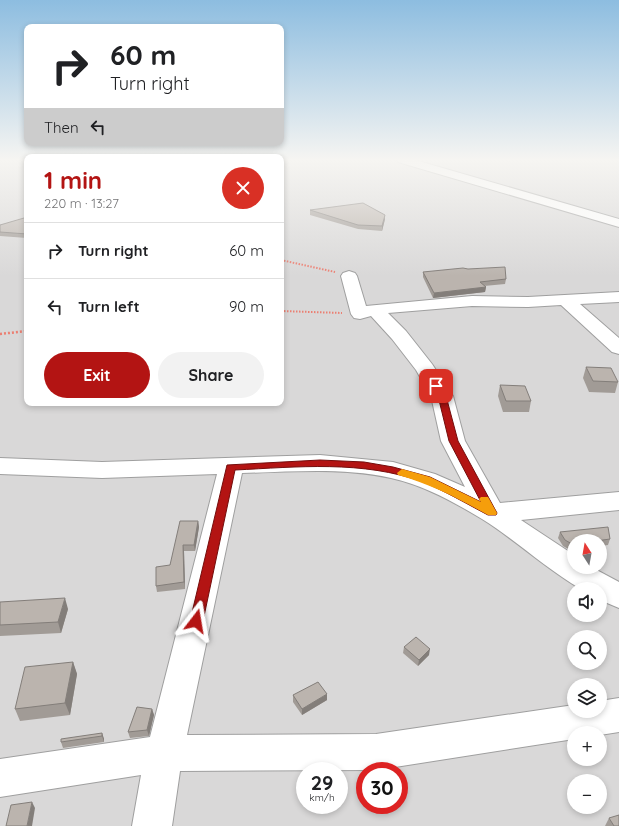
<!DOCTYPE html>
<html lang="en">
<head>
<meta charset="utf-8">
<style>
	:root { --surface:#fff; --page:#f2f2f2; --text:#202124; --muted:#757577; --line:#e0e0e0; --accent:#b31413 }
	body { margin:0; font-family:Quicksand,sans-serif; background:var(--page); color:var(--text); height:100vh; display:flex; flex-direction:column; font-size:15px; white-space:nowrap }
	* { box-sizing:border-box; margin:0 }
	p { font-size:13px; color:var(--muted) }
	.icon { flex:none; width:22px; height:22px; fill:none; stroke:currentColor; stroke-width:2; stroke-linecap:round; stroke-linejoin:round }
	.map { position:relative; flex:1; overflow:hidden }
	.drawer { position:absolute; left:24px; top:154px; width:260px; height:252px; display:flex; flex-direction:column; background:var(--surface); border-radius:8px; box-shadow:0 2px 6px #0003 }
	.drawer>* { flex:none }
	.hud { position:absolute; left:24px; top:24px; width:260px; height:122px; border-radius:8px; box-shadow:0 2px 6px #0003; background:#fff; color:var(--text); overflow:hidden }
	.needle { width:26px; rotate:349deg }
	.fabs { position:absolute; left:567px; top:534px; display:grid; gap:8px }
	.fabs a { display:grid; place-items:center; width:40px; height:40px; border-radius:50%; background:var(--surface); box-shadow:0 2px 6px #0003; font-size:20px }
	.speed { position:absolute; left:296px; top:762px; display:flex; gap:8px; font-size:20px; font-weight:700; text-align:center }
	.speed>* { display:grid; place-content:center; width:52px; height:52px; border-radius:50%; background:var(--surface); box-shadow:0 2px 6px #0003; line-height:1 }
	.speed small { font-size:10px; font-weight:400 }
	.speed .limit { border:6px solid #d22; background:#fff; color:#111 }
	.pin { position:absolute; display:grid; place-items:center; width:34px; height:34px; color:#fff; margin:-17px; border-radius:8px; box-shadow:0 2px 6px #0006 }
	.me { position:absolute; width:44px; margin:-22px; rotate:14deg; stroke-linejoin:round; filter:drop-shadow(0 0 3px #0008) }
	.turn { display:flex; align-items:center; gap:14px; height:84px; padding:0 20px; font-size:18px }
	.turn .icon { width:52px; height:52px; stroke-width:2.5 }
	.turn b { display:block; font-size:28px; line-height:34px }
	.then { display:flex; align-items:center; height:38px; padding:0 20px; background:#0003; gap:8px; font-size:15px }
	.round { display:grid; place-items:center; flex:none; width:42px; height:42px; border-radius:21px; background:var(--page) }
	.summary { display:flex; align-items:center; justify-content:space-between; height:68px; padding:0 20px }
	h1 { font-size:24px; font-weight:700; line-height:30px; color:var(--accent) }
	.button { display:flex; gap:8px; margin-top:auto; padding:8px 20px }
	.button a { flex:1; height:46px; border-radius:24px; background:var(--accent); color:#fff; font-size:16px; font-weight:700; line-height:46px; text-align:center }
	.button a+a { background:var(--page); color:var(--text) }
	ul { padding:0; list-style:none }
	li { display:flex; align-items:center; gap:12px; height:56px; padding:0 20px; border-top:1px solid var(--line) }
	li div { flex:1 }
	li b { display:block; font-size:15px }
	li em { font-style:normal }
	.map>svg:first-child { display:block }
	.residential { fill:#d9d8d8; fill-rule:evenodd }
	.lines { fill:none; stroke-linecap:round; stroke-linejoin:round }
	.minor-casing { stroke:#9f9f9f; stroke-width:2 }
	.path-far1 { stroke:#eb7f72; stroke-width:2; stroke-dasharray:1.5 1.5; stroke-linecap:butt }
	.path { stroke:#eb7f72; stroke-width:2.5; stroke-dasharray:2 2; stroke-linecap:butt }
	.minor { fill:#fff; fill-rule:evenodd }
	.wall { fill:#a19b96 }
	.shaded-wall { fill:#837e7a }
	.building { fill:#bbb4ae; stroke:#837e7a }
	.route { fill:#b31413; stroke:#740d0c }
	.slow { fill:#f59e0b }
</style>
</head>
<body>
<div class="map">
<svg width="619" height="826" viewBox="0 0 619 826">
	<rect width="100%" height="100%" fill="#ebe8e1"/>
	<path class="residential" d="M0,160H27V403H281V160H619V826H0ZM574,541H600V567H574ZM574,589H600V615H574ZM574,637H600V663H574ZM574,685H600V711H574ZM574,733H600V759H574ZM305,771H339V805H305ZM365,771H399V805H365ZM574,781H600V807H574Z"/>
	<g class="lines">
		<g class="minor-casing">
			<g id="minor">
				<path d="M397,160H415L619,219V227L398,162Z"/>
				<path d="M349,271L355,273L357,276L366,306L472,296L528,297L619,292V302L580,304L619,338V354L612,352L561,305L528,307L472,306L388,313L406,331L432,364L453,396L465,441L500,503L619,492V510L521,520L574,555V567H591L619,582V608L600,600V589H581C546,569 516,540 482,519C454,502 423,485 391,478C342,467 291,472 242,473L187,735L376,734L574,705V711H600V701L619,698V732L600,735V733H574V739L376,770L180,771L172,826H132L141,775L0,797V759L150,737L217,474L102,478L0,474V458L102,462L320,455L393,462L435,474L465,487L441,441L431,396L416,370L392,339L371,316L360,319L354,318L351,314L341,276L343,273Z"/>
			</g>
		</g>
		<g class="path-far1">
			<path d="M281,260L335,272"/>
			<path d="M281,311L342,313"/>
		</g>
		<path class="path" d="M0,334L27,331"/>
		<use href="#minor" class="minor"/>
	</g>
	<g class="wall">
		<path d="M310,210L385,219L382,231L358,229L310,215Z"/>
		<path d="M27,219V238L0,236V225Z"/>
		<path d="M423,272L506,279L505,284L484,286L486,287L485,292L433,298L423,277Z"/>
		<path d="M586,367L618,382L615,393L589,392L583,378Z"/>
		<path d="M500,385L531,401L529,412H503L498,396Z"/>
		<path d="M198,521L199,527L195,551H184L185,589L157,592L156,586L170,565Z"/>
		<path d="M560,532L610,539L608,545L600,546V541H574V550H570L563,546L558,538Z"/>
		<path d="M0,602L68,609L61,633L0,636Z"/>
		<path d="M404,647L429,655L418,666L403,653Z"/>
		<path d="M73,662L77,674L70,715L20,721L15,709Z"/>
		<path d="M293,695L327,700L302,715L293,702Z"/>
		<path d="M152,709L154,715L149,736L130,738L128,732Z"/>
		<path d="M102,733L104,739V742L63,748L61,742Z"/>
		<path d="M609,818L619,826H605Z"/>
	</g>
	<g class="shaded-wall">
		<path d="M385,215V219L382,231V226Z"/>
		<path d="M486,287L485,292L433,298L434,293Z"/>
		<path d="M198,521L199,527L195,551L194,545Z"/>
		<path d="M183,545L184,551L185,589L184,582Z"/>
		<path d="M65,598L68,609L61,633L58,622Z"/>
		<path d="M430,649L429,655L418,666L419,660Z"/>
		<path d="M73,662L77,674L70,715L65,703Z"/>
		<path d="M327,694V700L302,715V709Z"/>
		<path d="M152,709L154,715L149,736L147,730Z"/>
		<path d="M102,733L104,739V742L102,736Z"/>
		<path d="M32,802L35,808L32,826H27Z"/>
	</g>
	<g class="building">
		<path d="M363,203L385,215L382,226L358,225L310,210Z"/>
		<path d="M24,218L27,219V234L0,232V225Z"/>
		<path d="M505,267L506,279L480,282L486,287L434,293L423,272L463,268L468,269Z"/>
		<path d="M586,367L611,368L618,382L593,381Z"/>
		<path d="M500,385L525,386L531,401H506Z"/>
		<path d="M180,521H198L194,545H183L184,582L156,586V567L170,565Z"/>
		<path d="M608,527L610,539L596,541H574V544H572L565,540L560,532Z"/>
		<path d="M65,598L58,622L0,625V602Z"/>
		<path d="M416,637L430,649L419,660L404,647Z"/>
		<path d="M73,662L65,703L15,709L25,667Z"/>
		<path d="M318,682L327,694L302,709L293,695Z"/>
		<path d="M137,707L152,709L147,730L128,732Z"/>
		<path d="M102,733V736L61,742V739Z"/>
		<path d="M32,802L27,826H6L11,805Z"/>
		<path d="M619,815V826H614L609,818Z"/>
	</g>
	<linearGradient id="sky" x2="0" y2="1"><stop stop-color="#8dbde0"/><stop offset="0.58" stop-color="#f6f5f2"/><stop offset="1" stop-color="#f6f5f2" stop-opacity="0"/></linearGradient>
	<rect width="619" height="276" fill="url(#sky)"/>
	<path class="route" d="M436,384L439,385L446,396L458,441L497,513L496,515H488C467,504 445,491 423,482C363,460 297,467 235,470L203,621L201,625L196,627L192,625L190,621L227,465L320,460L364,462L393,467L430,477L481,502L449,441L438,396L432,386Z"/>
	<path class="slow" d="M402,469L430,477L481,502L479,499L481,497H488L497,513L496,515H488C459,499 431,484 398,475L397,473Z"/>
</svg>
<div class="fabs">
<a><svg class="needle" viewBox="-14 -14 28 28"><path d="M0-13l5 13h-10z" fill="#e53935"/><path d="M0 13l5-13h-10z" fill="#757577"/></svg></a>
<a><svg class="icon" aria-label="sound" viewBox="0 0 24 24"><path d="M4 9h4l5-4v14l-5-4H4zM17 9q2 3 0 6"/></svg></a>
<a><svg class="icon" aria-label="search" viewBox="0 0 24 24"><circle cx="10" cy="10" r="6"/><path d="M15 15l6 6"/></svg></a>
<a><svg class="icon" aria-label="layers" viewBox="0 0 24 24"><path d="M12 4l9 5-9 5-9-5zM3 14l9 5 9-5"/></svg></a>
<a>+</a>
<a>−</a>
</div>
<div class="speed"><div>29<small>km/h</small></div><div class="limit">30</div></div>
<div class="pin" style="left:436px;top:386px;background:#d93025"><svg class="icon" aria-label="arrive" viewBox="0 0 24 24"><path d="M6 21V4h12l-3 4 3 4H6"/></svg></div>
<svg class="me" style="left:196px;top:621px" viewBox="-20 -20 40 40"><path d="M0-17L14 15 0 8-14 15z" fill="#b31413" stroke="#fff" stroke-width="4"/></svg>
<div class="hud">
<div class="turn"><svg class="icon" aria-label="right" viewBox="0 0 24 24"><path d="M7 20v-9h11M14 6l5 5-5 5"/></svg><div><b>60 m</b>Turn right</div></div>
<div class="then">Then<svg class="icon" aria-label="left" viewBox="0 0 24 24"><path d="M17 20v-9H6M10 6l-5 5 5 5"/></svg></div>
</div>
<section class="drawer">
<div class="summary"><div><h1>1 min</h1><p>220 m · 13:27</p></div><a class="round" style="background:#d93025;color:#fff"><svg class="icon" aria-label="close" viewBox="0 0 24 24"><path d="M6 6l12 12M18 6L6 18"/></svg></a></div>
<ul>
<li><svg class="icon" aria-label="right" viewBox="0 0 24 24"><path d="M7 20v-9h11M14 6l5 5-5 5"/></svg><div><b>Turn right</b></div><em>60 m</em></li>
<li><svg class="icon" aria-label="left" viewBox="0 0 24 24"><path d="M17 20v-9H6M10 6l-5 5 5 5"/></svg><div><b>Turn left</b></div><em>90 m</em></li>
</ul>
<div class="button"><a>Exit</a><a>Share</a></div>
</section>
</div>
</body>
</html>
